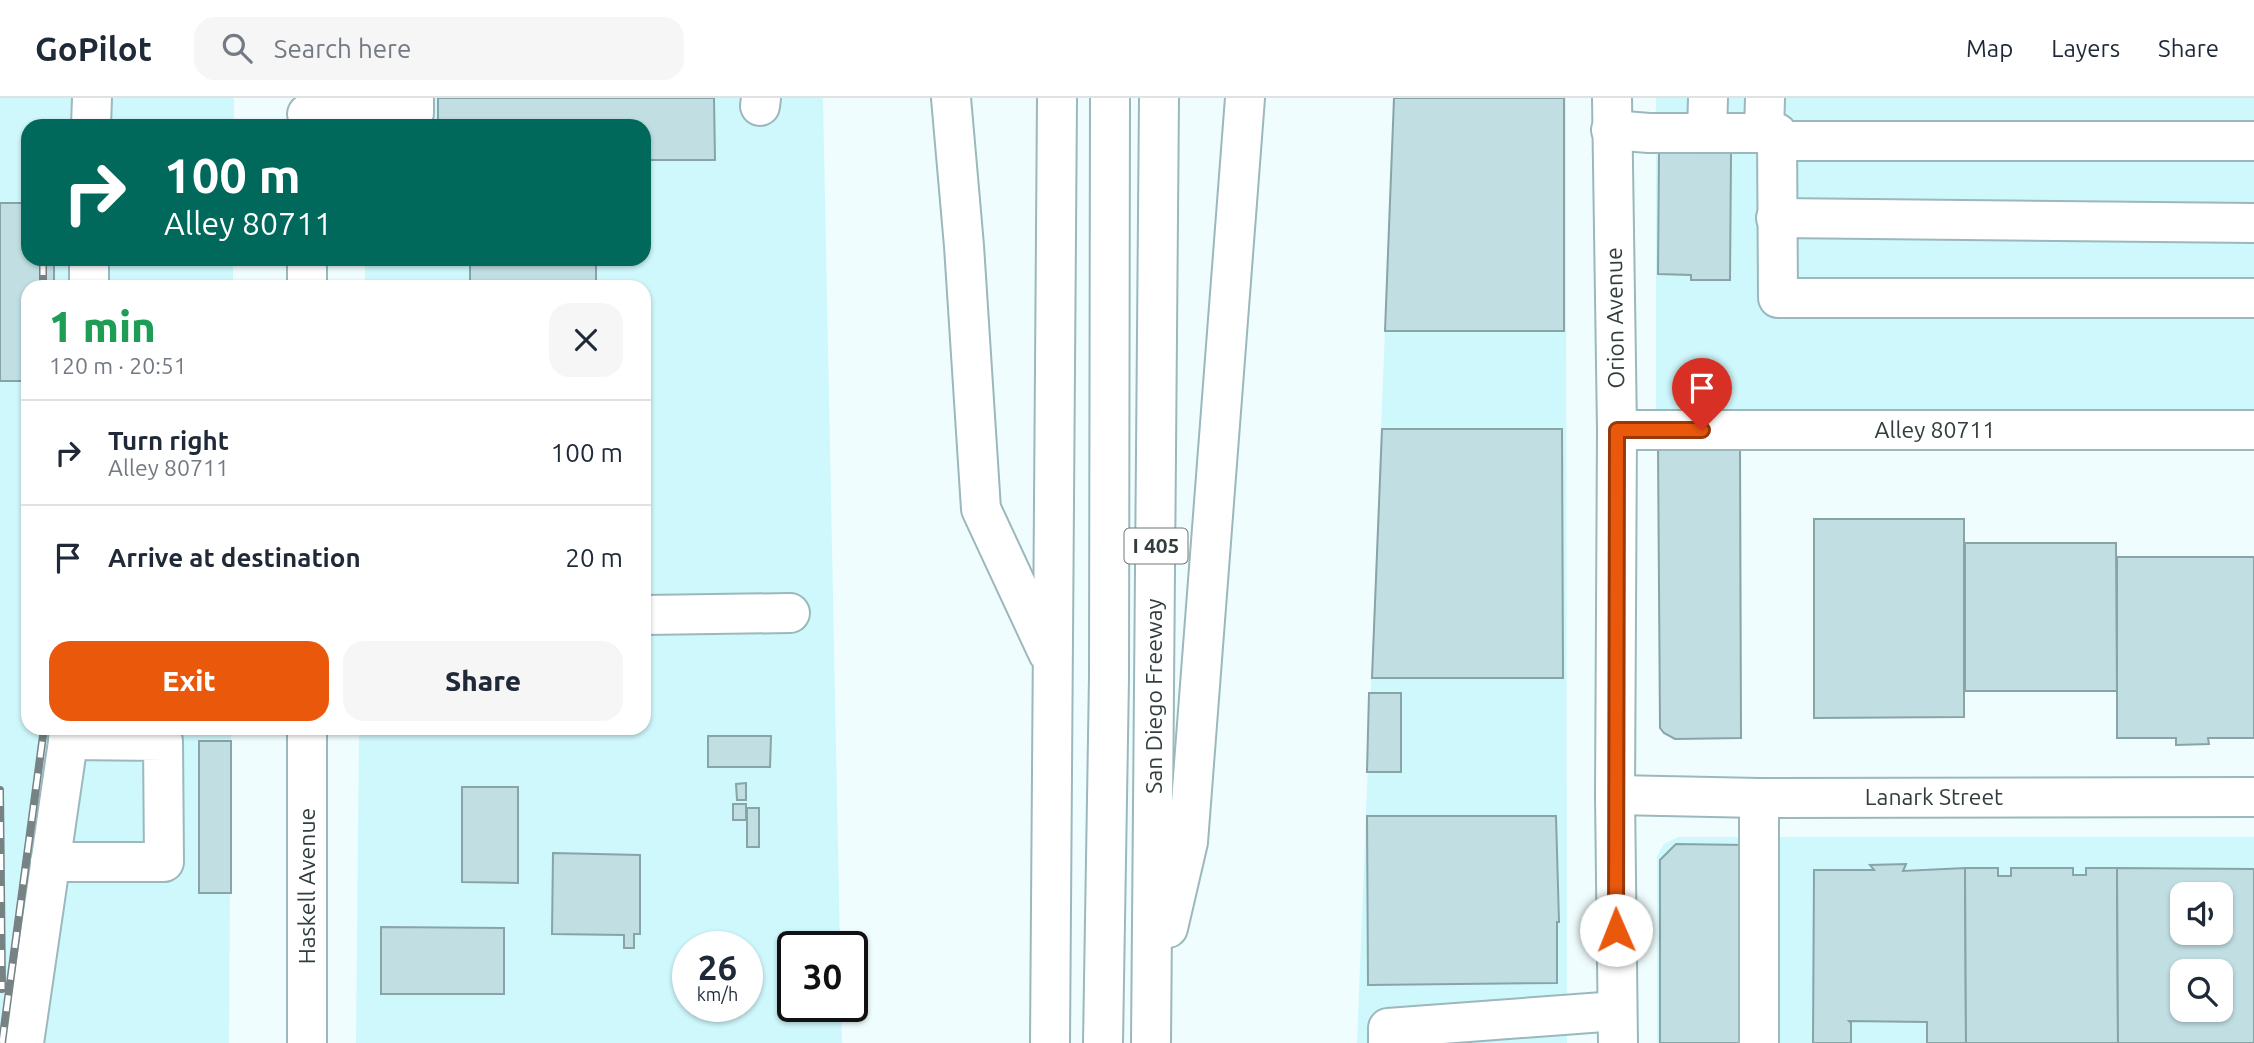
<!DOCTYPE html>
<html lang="en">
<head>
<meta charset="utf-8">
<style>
	:root { --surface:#fff; --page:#f6f6f7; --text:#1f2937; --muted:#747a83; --line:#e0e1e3; --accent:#ea580c }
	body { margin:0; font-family:Ubuntu,sans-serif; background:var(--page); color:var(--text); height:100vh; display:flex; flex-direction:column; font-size:26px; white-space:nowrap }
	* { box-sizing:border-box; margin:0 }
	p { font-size:23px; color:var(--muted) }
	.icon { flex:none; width:38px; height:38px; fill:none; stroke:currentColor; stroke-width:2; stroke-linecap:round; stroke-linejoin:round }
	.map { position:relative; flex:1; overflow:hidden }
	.panel { position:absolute; left:21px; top:182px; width:630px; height:455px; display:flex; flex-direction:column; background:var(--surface); border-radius:21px; box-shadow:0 2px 5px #0004 }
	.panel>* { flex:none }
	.guide { position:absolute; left:21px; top:21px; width:630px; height:147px; border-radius:21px; box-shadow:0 2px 5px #0004; background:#00695c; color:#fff; overflow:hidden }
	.fabs { position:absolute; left:2170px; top:784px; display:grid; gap:14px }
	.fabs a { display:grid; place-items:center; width:63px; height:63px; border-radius:14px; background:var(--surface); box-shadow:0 2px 5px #0004; font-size:35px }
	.speed { position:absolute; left:672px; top:833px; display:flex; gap:14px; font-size:35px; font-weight:700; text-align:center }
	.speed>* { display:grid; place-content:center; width:91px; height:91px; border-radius:50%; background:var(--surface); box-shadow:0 2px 5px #0004; line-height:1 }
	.speed small { font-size:18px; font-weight:400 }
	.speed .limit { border:4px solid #111; border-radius:10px; background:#fff; color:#111 }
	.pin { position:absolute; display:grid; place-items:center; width:60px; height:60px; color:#fff; margin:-72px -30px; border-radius:50% 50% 50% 0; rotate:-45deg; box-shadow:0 0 7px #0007 }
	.pin .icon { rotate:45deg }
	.me { position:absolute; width:77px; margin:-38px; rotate:359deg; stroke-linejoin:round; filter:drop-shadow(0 0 5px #0008) }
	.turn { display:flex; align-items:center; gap:24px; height:147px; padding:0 28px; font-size:32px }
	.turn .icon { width:91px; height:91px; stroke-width:2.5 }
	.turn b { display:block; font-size:49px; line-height:60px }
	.round { display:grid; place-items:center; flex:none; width:74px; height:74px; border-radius:21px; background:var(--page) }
	.overview { display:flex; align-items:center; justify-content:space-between; height:119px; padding:0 28px }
	h1 { font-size:42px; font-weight:800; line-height:52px; color:#1e9e55 }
	.primary-button { display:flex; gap:14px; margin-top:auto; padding:14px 28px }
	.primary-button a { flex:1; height:80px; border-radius:21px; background:var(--accent); color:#fff; font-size:28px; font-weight:800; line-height:80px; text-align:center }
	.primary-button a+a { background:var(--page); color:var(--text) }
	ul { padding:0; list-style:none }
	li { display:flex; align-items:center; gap:21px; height:105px; padding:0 28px; border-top:2px solid var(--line) }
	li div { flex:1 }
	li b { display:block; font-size:26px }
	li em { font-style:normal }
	header { display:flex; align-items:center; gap:42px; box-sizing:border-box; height:98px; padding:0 35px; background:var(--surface); border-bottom:2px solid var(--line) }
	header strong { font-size:33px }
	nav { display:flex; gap:38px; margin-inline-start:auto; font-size:24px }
	.search { width:490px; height:63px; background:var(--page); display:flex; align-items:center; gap:18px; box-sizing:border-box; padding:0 24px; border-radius:21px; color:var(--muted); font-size:26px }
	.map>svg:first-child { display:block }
	.built { fill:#cff8fc; fill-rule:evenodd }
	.building { fill:#c1dfe3; stroke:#87a4a7; stroke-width:2; fill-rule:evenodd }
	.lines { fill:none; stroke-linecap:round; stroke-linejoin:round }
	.minor-casing { stroke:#9bb8bc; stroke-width:42 }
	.highway-casing { stroke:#9bb8bc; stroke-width:42 }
	.minor { stroke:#fff; stroke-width:38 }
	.highway { stroke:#fff; stroke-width:38 }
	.rail-casing { stroke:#768283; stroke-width:8 }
	.rail { stroke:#fff; stroke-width:5; stroke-dasharray:16; stroke-linecap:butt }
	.route-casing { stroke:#983908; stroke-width:18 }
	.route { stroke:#ea580c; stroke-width:12 }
	.labels { text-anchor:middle; stroke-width:5; stroke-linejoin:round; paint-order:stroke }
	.shield { fill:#fff; stroke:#6f7778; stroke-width:2 }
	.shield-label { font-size:21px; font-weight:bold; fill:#313d3e }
	.street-label { font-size:23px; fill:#313d3e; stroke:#fff }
</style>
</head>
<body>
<header>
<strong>GoPilot</strong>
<div class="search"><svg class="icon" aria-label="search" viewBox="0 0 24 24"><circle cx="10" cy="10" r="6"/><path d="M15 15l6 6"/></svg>Search here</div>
<nav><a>Map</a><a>Layers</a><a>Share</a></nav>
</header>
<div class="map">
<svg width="2254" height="945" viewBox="0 0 2254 945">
	<rect width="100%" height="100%" fill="#f0fdfe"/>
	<g class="built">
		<path d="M0,0H234V28H28V161H233V189H28V630H231L229,945H0Z"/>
		<path d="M367,0H823L840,849H793V908H841L842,945H356L359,630H644V189H365V161H644V28H367ZM688,849H747V908H688Z"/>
		<path d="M1394,0H1566L1567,945H1357Z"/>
		<path d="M1656,0H2254V312L1656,313Z"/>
		<path d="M1678,739H2254V945H1657V758L1664,746ZM2182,796H2221V835H2182ZM2182,873H2221V912H2182Z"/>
	</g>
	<g class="building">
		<path d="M438,0H714L715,62H644V28H438Z"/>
		<path d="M1394,0H1564V233H1385Z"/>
		<path d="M1659,54L1731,55L1730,182H1691V177L1658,176Z"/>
		<path d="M0,105H28V161H54V189H28V283H0Z"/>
		<rect x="470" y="161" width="126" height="28"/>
		<path d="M1382,331H1562L1563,580H1372Z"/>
		<path d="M1658,348L1740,349L1741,640L1675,641L1664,635L1660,630Z"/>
		<path d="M1814,421H1964V619L1814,620Z"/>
		<path d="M1965,445H2116L2117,593H1965Z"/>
		<path d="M2117,459H2254V640H2208L2209,646L2176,647V640H2117Z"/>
		<path d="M1369,595H1401V674H1367Z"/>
		<path d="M157,630H225V632L157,633Z"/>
		<path d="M708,638H771L770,669H708Z"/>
		<rect x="199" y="643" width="32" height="152"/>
		<path d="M746,685V702H737L736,686Z"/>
		<path d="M462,689H518V785L462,784Z"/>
		<rect x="733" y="706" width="13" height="16"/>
		<rect x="747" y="710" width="12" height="39"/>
		<path d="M1367,718H1556L1559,824H1557V885L1368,887Z"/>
		<path d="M1676,746L1745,747V945H1660V762Z"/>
		<path d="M553,755L640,757V836H634V850H624V837L552,836Z"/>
		<path d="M1906,766L1903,773L1965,770L1966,945H1927V924L1849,923L1851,925V945H1813L1814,772H1874L1870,767Z"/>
		<path d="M1965,770H1998V778H2011V770H2073V777H2086V770H2117L2118,945H1966Z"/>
		<path d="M2117,770L2254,771V945H2118ZM2182,796H2221V835H2182ZM2182,873H2221V912H2182Z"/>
		<path d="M381,829L504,830V896H381Z"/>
	</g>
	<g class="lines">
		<g class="minor-casing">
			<g id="minor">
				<path d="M1612,0L1617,332L1615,697L1618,945"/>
				<path d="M760,8L761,0"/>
				<path d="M307,16L414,15V0"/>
				<path d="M91,28L92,0"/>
				<path d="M1611,32L1649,35H1777L1778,200H2254"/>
				<path d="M1707,35L1708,0"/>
				<path d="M1764,35L1765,0"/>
				<path d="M1777,43H2254"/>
				<path d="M1776,120L2254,125"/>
				<path d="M307,161V189"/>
				<path d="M89,189V161"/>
				<path d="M1617,332H2254"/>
				<path d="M644,517L790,515"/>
				<path d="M307,630V945"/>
				<path d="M1615,697L1759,700L2254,699"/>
				<path d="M1759,700V945"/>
				<path d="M50,764H164L163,643L68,642"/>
				<path d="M24,945L70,630"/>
				<path d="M1388,945V930L1617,913"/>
			</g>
		</g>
		<g class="highway-casing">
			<g id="highway">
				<path d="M951,0L964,148L981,411L1048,555"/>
				<path d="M1168,830L1188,744L1245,0"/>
				<path d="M1050,945L1057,0"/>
				<path d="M1103,945L1109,579L1110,0"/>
				<path d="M1151,945L1159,0"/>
			</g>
		</g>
		<use href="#minor" class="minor"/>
		<use href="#highway" class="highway"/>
		<g class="rail-casing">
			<g id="rail">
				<path d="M43,161V189"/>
				<path d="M0,692L2,891"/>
				<path d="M2,945L44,630"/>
			</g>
		</g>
		<use href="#rail" class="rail"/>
	</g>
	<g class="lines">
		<g class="route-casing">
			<path id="route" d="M1616,832L1617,332H1702"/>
		</g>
		<use href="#route" class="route"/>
	</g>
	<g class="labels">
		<rect class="shield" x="1124.5" y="430.5" width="63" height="35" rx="5"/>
		<g class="shield-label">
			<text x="1156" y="455">I 405</text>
		</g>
		<g class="street-label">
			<text transform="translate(1615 220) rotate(-91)" y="8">Orion Avenue</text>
			<text x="1935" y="340">Alley 80711</text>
			<text transform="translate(1154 598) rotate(-90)" y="8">San Diego Freeway</text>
			<text x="1934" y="707">Lanark Street</text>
			<text transform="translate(307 788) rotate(-90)" y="8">Haskell Avenue</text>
		</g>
	</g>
</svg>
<div class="fabs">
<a><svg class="icon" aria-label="sound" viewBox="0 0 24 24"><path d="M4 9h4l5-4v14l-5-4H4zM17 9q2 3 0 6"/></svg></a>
<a><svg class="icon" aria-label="search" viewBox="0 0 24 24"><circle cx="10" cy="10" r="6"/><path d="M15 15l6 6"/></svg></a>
</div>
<div class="speed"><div>26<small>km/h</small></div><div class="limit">30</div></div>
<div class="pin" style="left:1702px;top:332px;background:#d93025"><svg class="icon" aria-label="arrive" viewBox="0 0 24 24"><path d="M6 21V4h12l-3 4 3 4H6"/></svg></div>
<svg class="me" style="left:1616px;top:832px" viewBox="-20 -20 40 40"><circle r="19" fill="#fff"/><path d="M0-13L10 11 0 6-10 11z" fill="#ea580c"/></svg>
<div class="guide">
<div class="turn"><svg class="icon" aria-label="right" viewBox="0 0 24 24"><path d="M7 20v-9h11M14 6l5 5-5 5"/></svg><div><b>100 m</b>Alley 80711</div></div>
</div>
<section class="panel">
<div class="overview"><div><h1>1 min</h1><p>120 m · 20:51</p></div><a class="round"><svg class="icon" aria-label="close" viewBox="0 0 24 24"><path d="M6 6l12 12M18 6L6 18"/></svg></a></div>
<ul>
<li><svg class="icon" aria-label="right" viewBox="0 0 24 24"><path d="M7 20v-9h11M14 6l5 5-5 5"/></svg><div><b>Turn right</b><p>Alley 80711</p></div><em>100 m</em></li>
<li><svg class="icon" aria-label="arrive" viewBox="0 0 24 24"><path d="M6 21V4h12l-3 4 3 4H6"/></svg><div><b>Arrive at destination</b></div><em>20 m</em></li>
</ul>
<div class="primary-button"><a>Exit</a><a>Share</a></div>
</section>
</div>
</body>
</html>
